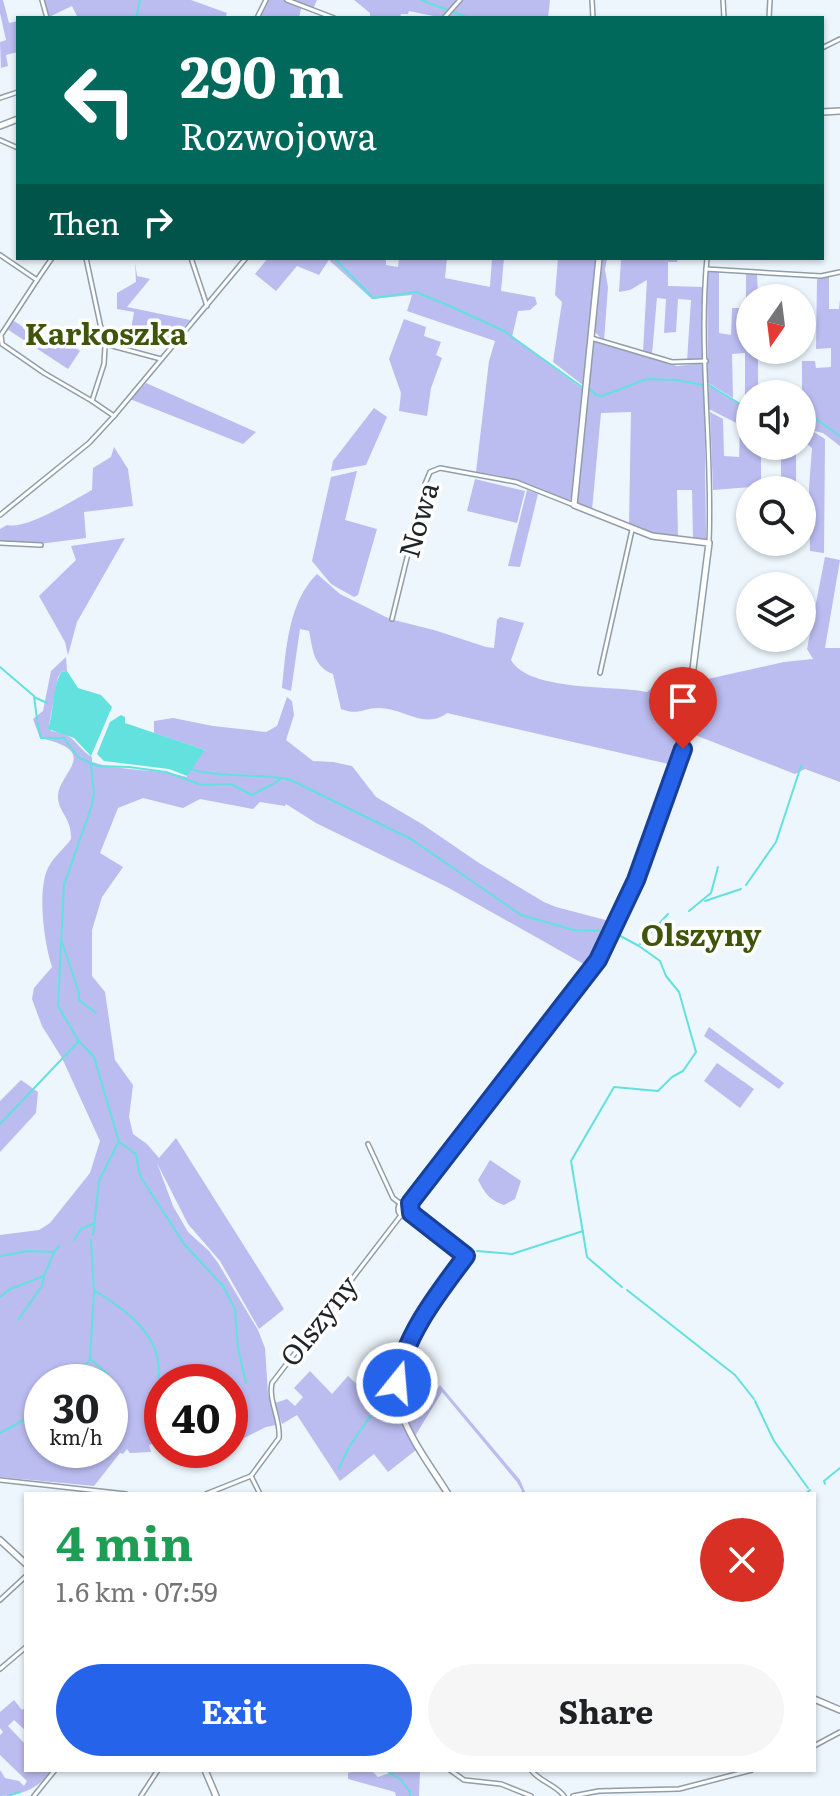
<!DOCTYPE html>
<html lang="en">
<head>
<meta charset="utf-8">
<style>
	:root { --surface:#fff; --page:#f6f6f6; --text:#202124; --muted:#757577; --accent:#2563eb }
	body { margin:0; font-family:Literata,serif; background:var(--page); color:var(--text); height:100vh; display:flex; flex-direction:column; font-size:30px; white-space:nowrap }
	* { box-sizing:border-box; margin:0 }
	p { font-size:26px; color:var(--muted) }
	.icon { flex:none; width:44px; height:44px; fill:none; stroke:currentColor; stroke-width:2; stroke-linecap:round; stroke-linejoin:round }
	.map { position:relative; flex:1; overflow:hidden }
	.panel { position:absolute; left:24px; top:1492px; width:792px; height:280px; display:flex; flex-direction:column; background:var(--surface); border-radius:0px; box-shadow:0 2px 6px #0004 }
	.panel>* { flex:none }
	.guide { position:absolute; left:16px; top:16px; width:808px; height:244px; border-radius:0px; box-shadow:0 2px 6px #0004; background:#00695c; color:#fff; overflow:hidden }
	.needle { width:52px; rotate:194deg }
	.controls { position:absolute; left:736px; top:284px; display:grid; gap:16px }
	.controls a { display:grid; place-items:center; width:80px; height:80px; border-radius:50%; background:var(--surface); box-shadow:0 2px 6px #0004; font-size:40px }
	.speed { position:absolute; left:24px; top:1364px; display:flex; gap:16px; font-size:40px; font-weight:700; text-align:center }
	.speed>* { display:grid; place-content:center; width:104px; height:104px; border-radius:50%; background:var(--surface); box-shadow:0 2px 6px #0004; line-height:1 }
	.speed small { font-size:20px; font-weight:400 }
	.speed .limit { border:12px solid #d22; background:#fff; color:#111 }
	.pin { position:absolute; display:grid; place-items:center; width:68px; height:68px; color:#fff; margin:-82px -34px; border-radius:50% 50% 50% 0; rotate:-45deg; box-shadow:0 0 8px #0007 }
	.pin .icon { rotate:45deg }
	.me { position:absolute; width:88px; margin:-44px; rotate:17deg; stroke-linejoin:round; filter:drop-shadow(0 0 6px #0008) }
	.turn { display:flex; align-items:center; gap:28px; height:168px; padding:0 32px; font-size:36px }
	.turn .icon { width:104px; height:104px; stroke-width:2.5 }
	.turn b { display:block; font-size:56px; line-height:68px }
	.then { display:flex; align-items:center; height:76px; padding:0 32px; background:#0003; gap:16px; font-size:30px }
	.round { display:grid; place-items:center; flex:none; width:84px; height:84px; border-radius:42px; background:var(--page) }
	.overview { display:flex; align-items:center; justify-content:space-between; height:136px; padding:0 32px }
	h1 { font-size:48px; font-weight:700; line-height:60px; color:#1e9e55 }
	.button { display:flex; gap:16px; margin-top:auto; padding:16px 32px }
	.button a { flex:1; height:92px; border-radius:48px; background:var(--accent); color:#fff; font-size:32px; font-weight:700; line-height:92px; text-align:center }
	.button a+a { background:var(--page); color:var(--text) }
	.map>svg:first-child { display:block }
	.green { fill:#bbbcf0; fill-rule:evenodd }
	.water { fill:#62e1df }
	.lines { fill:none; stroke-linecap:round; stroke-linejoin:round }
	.stream { stroke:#62e1df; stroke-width:2 }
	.street-casing { stroke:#909ea8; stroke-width:6 }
	.secondary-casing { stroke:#909ea8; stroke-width:8 }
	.street { stroke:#fff; stroke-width:3 }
	.secondary { stroke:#fff; stroke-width:5 }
	.route-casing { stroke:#184099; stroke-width:20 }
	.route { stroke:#2563eb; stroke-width:14 }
	.labels { text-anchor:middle; stroke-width:7; stroke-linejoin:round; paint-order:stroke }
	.street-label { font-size:28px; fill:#1f2529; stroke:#fff }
	.neighbourhood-label { font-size:30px; font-weight:bold; fill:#3e550a; stroke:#fff }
</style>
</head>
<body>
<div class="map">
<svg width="840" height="1796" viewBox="0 0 840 1796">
	<rect width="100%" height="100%" fill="#edf6fd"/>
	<g class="green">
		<path d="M0,0H3L9,23L18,21V52L6,55L8,66L1,68L0,42L6,40L0,13Z"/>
		<path d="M44,0H191L227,13L225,18H78L72,6L49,17Z"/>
		<path d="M266,0H317L313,9L302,4L299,18H260Z"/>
		<path d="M354,0H458L443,18L409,11L408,14H401L400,18H370V13Z"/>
		<path d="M463,0H550L548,18H448Z"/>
		<path d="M268,258H330L319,275L297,266L276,291L255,274Z"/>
		<path d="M331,258H386V265L398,267L399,258H447L445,278L490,287L492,258H504L501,291L535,297L537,304L530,310L518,311L512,337L583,389L571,499L567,501L502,476L476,472L489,361L495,341L407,311L412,295L372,299L330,261Z"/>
		<path d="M558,258H598L584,386L553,362L562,302L555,295Z"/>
		<path d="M601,258H607L605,270L608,287L604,341L594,331Z"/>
		<path d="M621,258H678L677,262H668V286L703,287L704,360L687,361L691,300L678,299L676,332L664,333L666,299L657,298L652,354L643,352L647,280L630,290L619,292Z"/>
		<path d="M135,262L137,276L150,279L127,307L190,320L170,343L130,335L134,312L117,309V293L136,282Z"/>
		<path d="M707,271H719V333L731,335L732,308H746V273H757L758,298H750V350H758V387L769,388V394H750V409L745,406V353L732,354L733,398L708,383Z"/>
		<path d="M819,277H829V309H839L840,299V446L823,433L802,428V361H815L816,368L831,367V348L816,349L817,280Z"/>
		<path d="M404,319L426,327L424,336L441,342L436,355L442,358L431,388L427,416L399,411L401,393L389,359Z"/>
		<path d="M14,321L56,349L63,339L80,351L68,369L7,329Z"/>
		<path d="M594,341L677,366L704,363L706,539L693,538L692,490H677L678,537L652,535L629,526L631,412L601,413L592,510L577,505L575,502Z"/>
		<path d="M146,383L256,432L243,444L130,399Z"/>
		<path d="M709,385L750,410V430L707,408Z"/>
		<path d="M374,408L387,417L366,465L331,471L333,461Z"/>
		<path d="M710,412L723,419L724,456L739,457L740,429L750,434V446H761V490H752L751,487L713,490Z"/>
		<path d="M802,432H814L825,439L824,553L810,551L809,488L812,448L803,441L802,443Z"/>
		<path d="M781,446H802L796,454V490H781Z"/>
		<path d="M114,447L128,469L133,506L84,512L86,538L31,545L0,542V529L7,525C26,530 74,500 92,490L93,468L111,457Z"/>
		<path d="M357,471L345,520L377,529L358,595L354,597L331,584L312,561L331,477Z"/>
		<path d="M475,479L525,491L517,523L467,511Z"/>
		<path d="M527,490L538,494L520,567L508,566Z"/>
		<path d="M125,538L77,622L68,655L65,642L39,596L76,560L71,546Z"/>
		<path d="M825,557L840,560L825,648H840V782L805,769L795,774L690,733L694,682L784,662L813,659L807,649Z"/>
		<path d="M317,574L340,594L390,619L434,630L486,647L494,648L497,620L500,617L524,623L511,660C529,692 614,685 647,692L655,685L686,683L678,759L673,765L447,713C425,730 403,708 379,708C362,708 359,716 341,709L333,674C313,666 313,650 309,631L300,629L291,691L282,688C286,651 288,602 317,574Z"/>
		<path d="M66,657L67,671L61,672L58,677L49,725L51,731C78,735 74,746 92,757V762C123,772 156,768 187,777L189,769L205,750L154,733V721L173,718L213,726L266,732L277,726L287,697L292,701L294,715L286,740L313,761L333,762L352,766L376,797L422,824L479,863L544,902L556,907L613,922L597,956L589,967L447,887L316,823L286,804L285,806L260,802L253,809L200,799L183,808L143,798L118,808L100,853L123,867L102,897L92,930V976L105,992L115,1060L133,1085L129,1117L133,1134L147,1144L159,1158L176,1138L284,1309L259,1329L220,1261L188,1224L157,1163L173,1206L188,1232L209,1251L218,1263L258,1330L265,1348L268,1393L276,1425L266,1427L230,1445V1382H162V1443L161,1441L149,1445L151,1452L130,1453L127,1449L123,1454L120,1453L94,1486L0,1477V1235L39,1230L50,1223L90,1173L100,1141L62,1058L42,1026L32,999L34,988L52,967C44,943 37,891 48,868C54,856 64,849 71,839C72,818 58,812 58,797C57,773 104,752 40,738L33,719L43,711L51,671ZM42,1382H110V1450H42Z"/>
		<path d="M709,1027L784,1083L779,1089L704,1036Z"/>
		<path d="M717,1063L754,1089L740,1108L704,1081Z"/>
		<path d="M21,1080L38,1092L36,1113L0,1152V1101Z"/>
		<path d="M490,1160L521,1181L515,1199L504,1205C489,1200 485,1193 478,1180Z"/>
		<path d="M401,1343L405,1347C387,1390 396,1410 416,1450L388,1472L374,1454L340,1481L297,1415L282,1424L275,1403L287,1399L295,1406L303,1397L294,1388L310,1371L332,1394L348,1376L363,1390L380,1391L382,1381Z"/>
		<path d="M440,1385L520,1480L526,1494H519L522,1491L517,1482L442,1392L415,1436L401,1405L422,1412Z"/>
		<path d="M14,1700L22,1710L26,1707V1731L14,1720L8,1726L26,1745V1770H52C41,1787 21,1796 0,1796V1770L5,1778L19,1781L24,1786L27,1781L0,1755V1735L3,1732L0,1728V1712Z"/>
		<path d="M358,1770H371L378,1777L398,1770L420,1771L419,1796H396L395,1792L348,1779V1773Z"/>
	</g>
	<g class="water">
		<path d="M67,671L78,688L101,695L112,707L91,756L74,738L48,729C54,712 52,689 61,672Z"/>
		<path d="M121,715L125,717V723L205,750L187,776L169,769L104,761L97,754L110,722Z"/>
	</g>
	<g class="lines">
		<g class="stream">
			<path d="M421,0L448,10"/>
			<path d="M453,12L470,18"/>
			<path d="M136,18L140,0"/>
			<path d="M334,258L373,298L416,292L450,306L504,331L582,387"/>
			<path d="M709,385L742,405"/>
			<path d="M589,388L596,395L602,396L647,379L677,380L703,385"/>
			<path d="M744,407L750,410"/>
			<path d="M802,415L813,417L840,436"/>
			<path d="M0,667L34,696L37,719"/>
			<path d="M34,697L47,703"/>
			<path d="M37,722L41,738H64L78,757L98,766L129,767L166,772L202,785L231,784L252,795C263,788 272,786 282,778L291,780L411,839L521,915L574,930L608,931"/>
			<path d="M91,764L94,794L92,805L64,885L58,1006L78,1040L94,1057L119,1142L136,1154L140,1176L164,1213"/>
			<path d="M190,768C200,776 262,775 281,778"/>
			<path d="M746,885L776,842L801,766"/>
			<path d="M705,901L741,889"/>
			<path d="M689,911L711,893L718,867"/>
			<path d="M615,933L639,946L660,961L666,976L679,992L696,1052L683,1071L672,1077L658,1091L614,1087L571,1161L587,1257L622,1287"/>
			<path d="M62,942L79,993V1000L96,1013"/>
			<path d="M640,944L668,914"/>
			<path d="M0,1124L79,1041"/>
			<path d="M165,1214L184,1244L223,1286L235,1309L238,1349L246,1383"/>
			<path d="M93,1235L99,1181L118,1143"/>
			<path d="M74,1240L81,1229L93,1224"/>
			<path d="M91,1240L94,1290C120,1307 151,1326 158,1360C160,1372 158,1387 158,1399"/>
			<path d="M464,1249H465"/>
			<path d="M477,1251L512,1254L583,1231"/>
			<path d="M0,1256L28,1251L54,1252L59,1246"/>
			<path d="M627,1290L735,1375L754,1399"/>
			<path d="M94,1292L90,1359C113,1377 117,1383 120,1412"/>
			<path d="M0,1297L10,1289L44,1276L54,1252"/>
			<path d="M18,1320L42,1286L44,1277"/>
			<path d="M72,1382L90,1359"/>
			<path d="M755,1401L774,1441L808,1488"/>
			<path d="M0,1433L42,1410"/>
			<path d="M339,1468L349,1447L383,1398L386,1383L408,1333L456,1254"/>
			<path d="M825,1484L824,1481L840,1468"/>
			<path d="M805,1494L810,1490"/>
			<path d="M814,1524L815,1526"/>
			<path d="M386,1770L401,1780L410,1792V1796"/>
			<path d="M8,1796L20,1792"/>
		</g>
		<g class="street-casing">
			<g id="street">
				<path d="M42,0L47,18"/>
				<path d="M287,0L334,18"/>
				<path d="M592,0L593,18"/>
				<path d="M723,0L724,18"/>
				<path d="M257,18L266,0"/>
				<path d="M444,18L460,0"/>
				<path d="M769,18L770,0"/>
				<path d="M822,48L840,39"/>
				<path d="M0,98L18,92"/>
				<path d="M0,140L18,148"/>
				<path d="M0,255L37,280L52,258"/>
				<path d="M191,258L207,306"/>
				<path d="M707,258C698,352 713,447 709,542"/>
				<path d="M706,269L821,276L840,272"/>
				<path d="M37,280L1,335L2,344L44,373L92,401"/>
				<path d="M591,338L672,362L706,361"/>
				<path d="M105,344L161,359"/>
				<path d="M114,416L246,258"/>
				<path d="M0,515L89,443L114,416L92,401L104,364L105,347L86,258"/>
				<path d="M0,543L41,545"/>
				<path d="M392,619L425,484L430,472L440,468L516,482L574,505"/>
				<path d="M600,673L632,530"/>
				<path d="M368,1144L393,1198L401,1204"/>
				<path d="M251,1476L279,1438C281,1419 268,1401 272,1383L402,1214"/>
				<path d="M251,1476L260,1494"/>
				<path d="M0,1480L126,1494"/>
				<path d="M206,1494L251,1476"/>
				<path d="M0,1600L26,1576"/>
				<path d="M0,1669L26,1647"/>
				<path d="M814,1746L840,1732"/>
				<path d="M450,1770L464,1780L501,1784L531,1796"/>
				<path d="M531,1770C540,1782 555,1784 564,1796"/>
				<path d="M34,1796L55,1770"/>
				<path d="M141,1796L158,1770"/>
				<path d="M573,1796L599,1791L679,1789L752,1770"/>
			</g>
		</g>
		<g class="secondary-casing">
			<g id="secondary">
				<path d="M822,112L840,111"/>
				<path d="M0,126L18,119"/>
				<circle cx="406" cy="1209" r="7"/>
				<path d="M410,1203L595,964L636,880L682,755L709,543L652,536L574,505L599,258"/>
				<path d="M411,1213L466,1256C437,1295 384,1361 401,1412C411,1441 432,1468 448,1494"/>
				<path d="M0,1540L26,1564"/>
				<path d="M814,1699L840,1710"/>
				<path d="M205,1770L216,1796"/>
			</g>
		</g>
		<use href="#street" class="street"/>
		<use href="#secondary" class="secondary"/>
	</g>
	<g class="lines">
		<g class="route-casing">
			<path id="route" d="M397,1383C403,1337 439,1292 466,1256L411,1213L410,1203L598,960L636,880L683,749"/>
		</g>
		<use href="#route" class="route"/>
	</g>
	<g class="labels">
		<g class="street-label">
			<text transform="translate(419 520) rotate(-74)" y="10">Nowa</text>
			<text transform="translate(319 1321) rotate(-52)" y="10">Olszyny</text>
		</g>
		<g class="neighbourhood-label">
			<text x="106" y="345">Karkoszka</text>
			<text x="701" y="946">Olszyny</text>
		</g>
	</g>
</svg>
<div class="controls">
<a><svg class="needle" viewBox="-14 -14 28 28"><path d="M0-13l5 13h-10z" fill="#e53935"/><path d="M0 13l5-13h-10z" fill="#757577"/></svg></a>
<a><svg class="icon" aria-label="sound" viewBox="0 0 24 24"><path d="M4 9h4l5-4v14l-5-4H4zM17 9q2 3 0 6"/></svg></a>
<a><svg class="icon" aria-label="search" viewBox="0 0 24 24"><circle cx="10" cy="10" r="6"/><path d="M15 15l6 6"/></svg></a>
<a><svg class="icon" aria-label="layers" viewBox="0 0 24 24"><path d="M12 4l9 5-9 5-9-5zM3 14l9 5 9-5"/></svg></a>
</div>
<div class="speed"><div>30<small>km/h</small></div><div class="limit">40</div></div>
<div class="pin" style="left:683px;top:749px;background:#d93025"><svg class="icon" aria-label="arrive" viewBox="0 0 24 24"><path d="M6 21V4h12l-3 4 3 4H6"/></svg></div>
<svg class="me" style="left:397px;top:1383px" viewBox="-20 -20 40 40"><circle r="17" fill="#2563eb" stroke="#fff" stroke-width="3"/><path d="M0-11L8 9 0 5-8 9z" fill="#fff"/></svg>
<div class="guide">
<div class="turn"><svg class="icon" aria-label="left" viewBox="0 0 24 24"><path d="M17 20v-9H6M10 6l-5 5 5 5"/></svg><div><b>290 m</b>Rozwojowa</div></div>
<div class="then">Then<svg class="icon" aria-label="right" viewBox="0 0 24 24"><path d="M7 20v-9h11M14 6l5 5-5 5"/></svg></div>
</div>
<section class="panel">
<div class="overview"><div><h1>4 min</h1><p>1.6 km · 07:59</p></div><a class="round" style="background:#d93025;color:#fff"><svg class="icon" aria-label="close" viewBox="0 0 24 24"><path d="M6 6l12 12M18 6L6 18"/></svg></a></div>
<div class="button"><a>Exit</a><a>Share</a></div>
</section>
</div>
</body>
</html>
